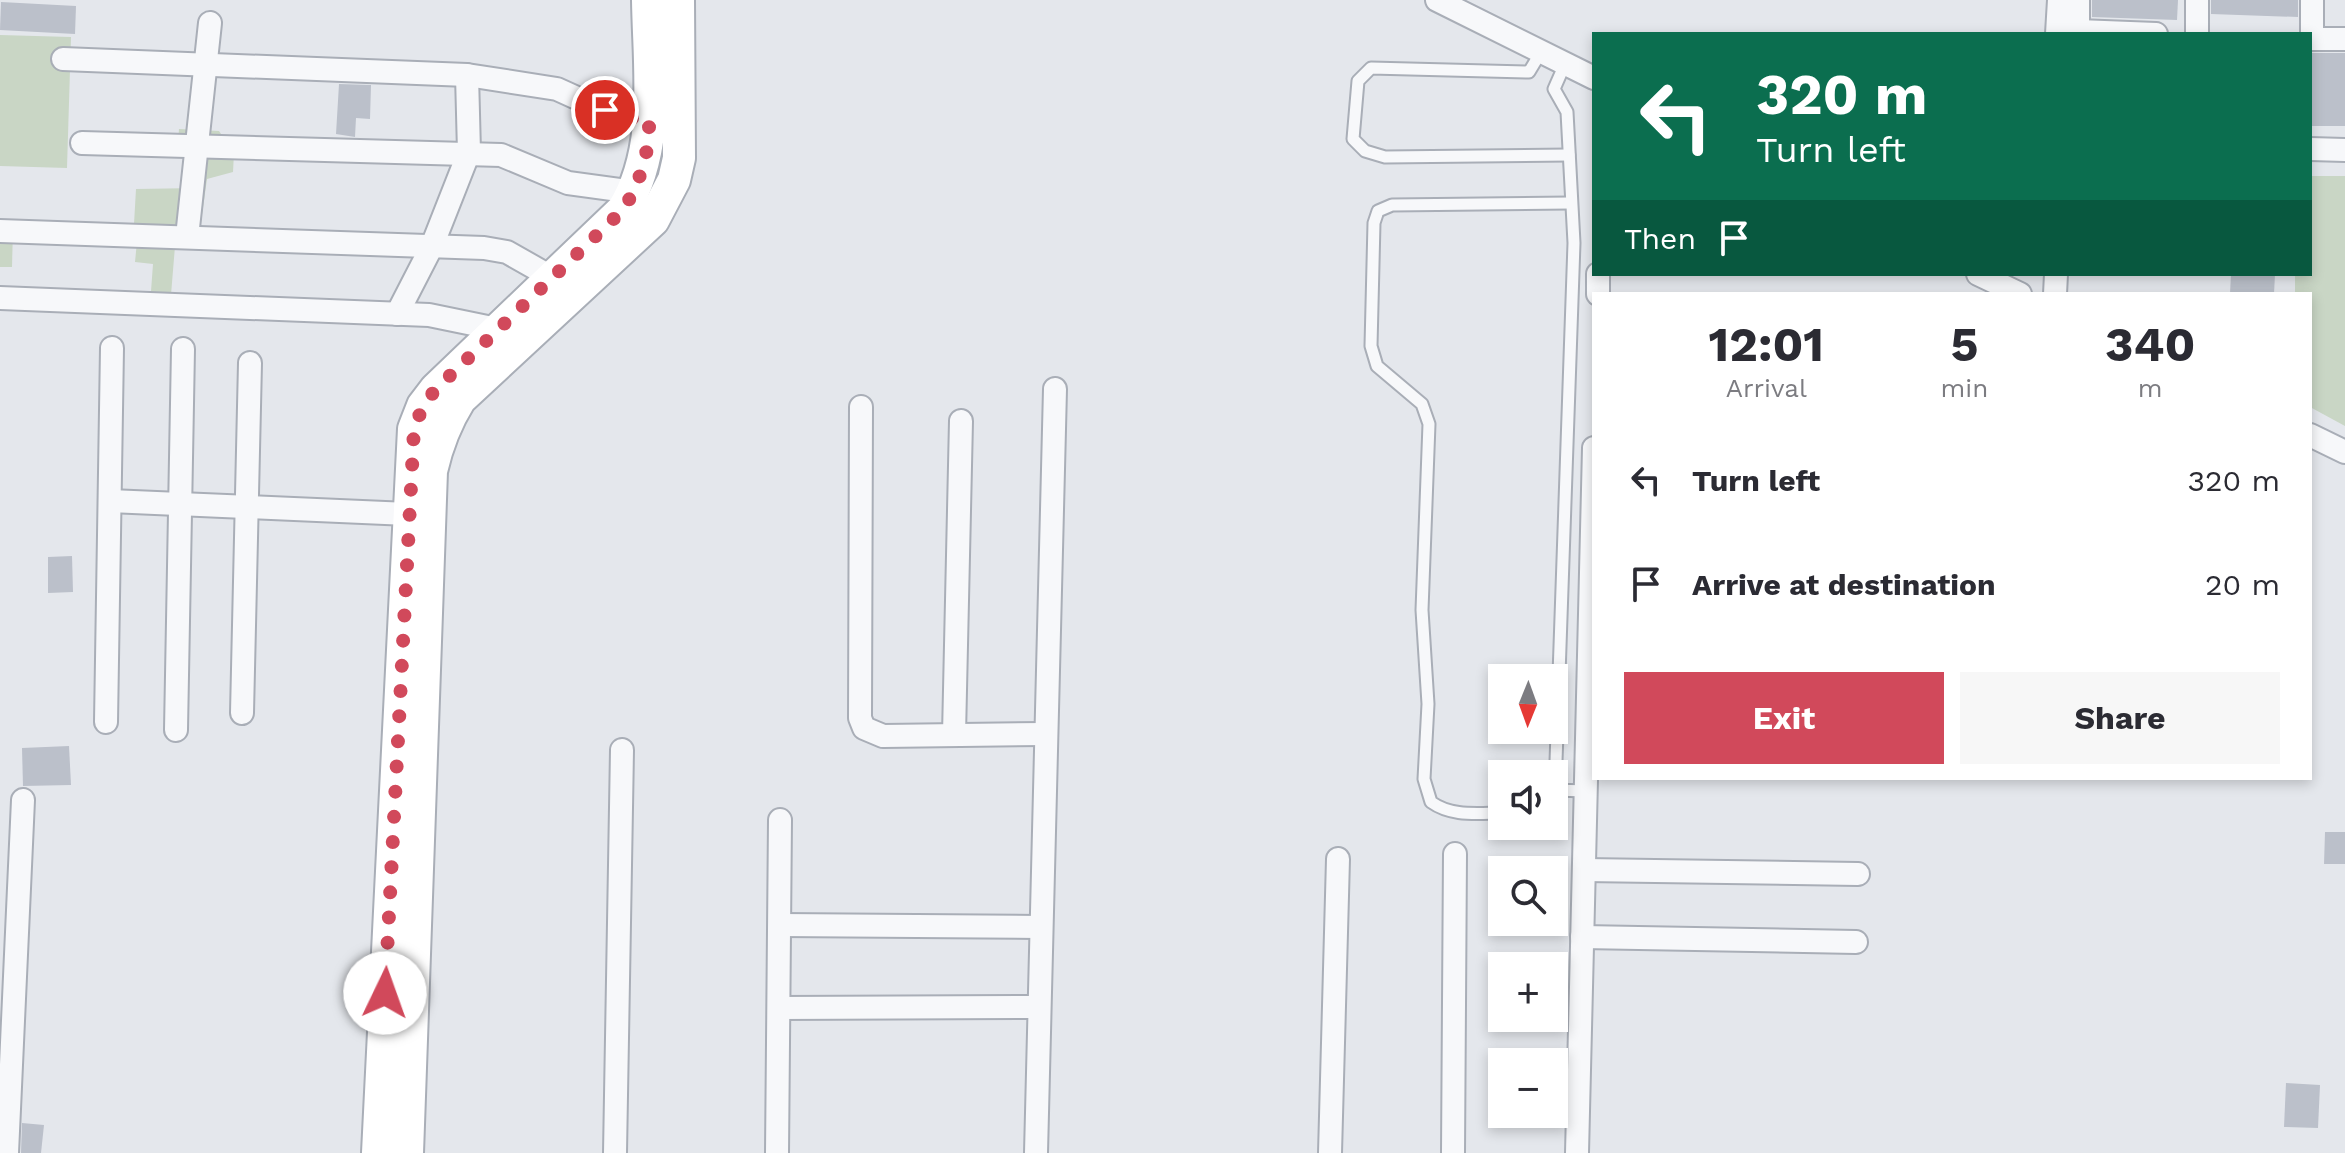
<!DOCTYPE html>
<html lang="en">
<head>
<meta charset="utf-8">
<style>
	:root { --surface:#fff; --page:#f7f7f7; --text:#2b2b33; --muted:#7c7c81; --accent:#d1495b }
	body { margin:0; font-family:"Work Sans",sans-serif; background:var(--page); color:var(--text); height:100vh; display:flex; flex-direction:column; font-size:30px; white-space:nowrap }
	* { box-sizing:border-box; margin:0 }
	p { font-size:26px; color:var(--muted) }
	.icon { flex:none; width:44px; height:44px; fill:none; stroke:currentColor; stroke-width:2; stroke-linecap:round; stroke-linejoin:round }
	.map { position:relative; flex:1; overflow:hidden }
	.details { position:absolute; left:1592px; top:292px; width:720px; height:488px; display:flex; flex-direction:column; background:var(--surface); border-radius:0px; box-shadow:0 4px 12px #0003 }
	.details>* { flex:none }
	.hud { position:absolute; left:1592px; top:32px; width:720px; height:244px; border-radius:0px; box-shadow:0 4px 12px #0003; background:#0b6e4f; color:#fff; overflow:hidden }
	.needle { width:52px; rotate:181deg }
	.buttons { position:absolute; left:1488px; top:664px; display:grid; gap:16px }
	.buttons a { display:grid; place-items:center; width:80px; height:80px; border-radius:0px; background:var(--surface); box-shadow:0 4px 12px #0003; font-size:40px }
	.pin { position:absolute; display:grid; place-items:center; width:68px; height:68px; color:#fff; margin:-34px; border:4px solid #fff; border-radius:50%; box-shadow:0 2px 8px #0007 }
	.me { position:absolute; width:88px; margin:-44px; rotate:3deg; stroke-linejoin:round; filter:drop-shadow(0 0 6px #0008) }
	.turn { display:flex; align-items:center; gap:28px; height:168px; padding:0 32px; font-size:36px }
	.turn .icon { width:104px; height:104px; stroke-width:2.5 }
	.turn b { display:block; font-size:56px; line-height:68px }
	.then { display:flex; align-items:center; height:76px; padding:0 32px; background:#0003; gap:16px; font-size:30px }
	.eta { display:flex; justify-content:space-evenly; align-items:center; height:136px; text-align:center }
	.eta b { font-size:48px; font-weight:700; line-height:56px }
	.cta { display:flex; gap:16px; margin-top:auto; padding:16px 32px }
	.cta a { flex:1; height:92px; border-radius:0px; background:var(--accent); color:#fff; font-size:32px; font-weight:700; line-height:92px; text-align:center }
	.cta a+a { background:var(--page); color:var(--text) }
	ul { padding:0; list-style:none }
	li { display:flex; align-items:center; gap:24px; height:104px; padding:0 32px }
	li div { flex:1 }
	li b { display:block; font-size:30px }
	li em { font-style:normal }
	.map>svg:first-child { display:block }
	.green { fill:#c9d6c5 }
	.building { fill:#bbc0ca }
	.lines { fill:none; stroke-linecap:round; stroke-linejoin:round }
	.lane-casing { stroke:#a9aeb7; stroke-width:15 }
	.street-casing { stroke:#a9aeb7; stroke-width:26 }
	.secondary-casing { stroke:#a9aeb7; stroke-width:36 }
	.lane { stroke:#f7f8fa; stroke-width:11 }
	.street { stroke:#f7f8fa; stroke-width:22 }
	.secondary { stroke:#fff; stroke-width:32 }
	.route { stroke:#d1495b; stroke-width:14; stroke-dasharray:0 25.2 }
</style>
</head>
<body>
<div class="map">
<svg width="2345" height="1153" viewBox="0 0 2345 1153">
	<rect width="100%" height="100%" fill="#e4e7ec"/>
	<g class="green">
		<path d="M0,35L71,37L67,168L0,166Z"/>
		<path d="M179,129L219,131L234,153L233,172L207,179L200,229L134,224L136,189L197,188L207,145L178,143Z"/>
		<path d="M2310,176H2345V426L2310,407V294H2295V274H2310Z"/>
		<path d="M0,227L13,228L12,267H0Z"/>
		<path d="M138,231L176,234L170,307L150,305L153,264L135,262Z"/>
	</g>
	<g class="building">
		<path d="M2092,0H2178L2177,20L2092,17Z"/>
		<path d="M2211,0H2298V17L2211,14Z"/>
		<path d="M1,2L76,6L75,34L0,30Z"/>
		<rect x="2310" y="53" width="35" height="73"/>
		<path d="M339,84L371,85L370,119L356,118L355,137L336,134Z"/>
		<path d="M2231,274H2275L2274,294H2230Z"/>
		<path d="M72,556L73,592L48,593V557Z"/>
		<path d="M69,746L71,785L23,786L22,748Z"/>
		<path d="M2325,832H2345V864H2324Z"/>
		<path d="M2286,1083L2320,1085L2318,1128L2284,1127Z"/>
		<path d="M22,1123L44,1125L41,1153H21Z"/>
	</g>
	<g class="lines">
		<g class="lane-casing">
			<g id="lane">
				<path d="M1541,52L1529,72L1371,68L1358,81L1353,139L1365,151L1385,157L1569,155"/>
				<path d="M1565,64L1554,89L1567,112L1574,243L1555,790L1585,791"/>
				<path d="M1554,808L1555,790"/>
				<path d="M1502,813C1477,813 1452,817 1431,802L1424,779L1428,704L1422,610L1429,424L1422,404L1377,366L1371,346L1374,223L1378,211L1392,205L1570,203"/>
			</g>
		</g>
		<g class="street-casing">
			<g id="street">
				<path d="M1437,0L1594,78"/>
				<path d="M2197,0V34"/>
				<path d="M2078,31L2156,34"/>
				<path d="M2057,34L2059,0"/>
				<path d="M2078,34V0"/>
				<path d="M2310,39H2345"/>
				<path d="M2312,39V0"/>
				<path d="M63,59L467,75L557,89L621,118L649,119"/>
				<path d="M82,143L501,155L568,183L634,192"/>
				<path d="M2310,149L2345,150"/>
				<path d="M0,231L484,248L507,252L551,277"/>
				<path d="M187,237L210,23"/>
				<path d="M1978,274L2020,294"/>
				<path d="M1598,294V274"/>
				<path d="M2055,294L2056,274"/>
				<path d="M0,298L429,315L497,329"/>
				<path d="M397,314L432,246L469,152L467,75"/>
				<path d="M861,407L860,718L864,728L883,736L1045,734"/>
				<path d="M2310,435L2345,452"/>
				<path d="M110,501L408,514"/>
				<path d="M242,713L250,363"/>
				<path d="M106,722L112,348"/>
				<path d="M176,730L183,349"/>
				<path d="M954,735L961,421"/>
				<path d="M1584,870L1858,874"/>
				<path d="M780,925L1040,927"/>
				<path d="M1582,937L1856,942"/>
				<path d="M779,1008L1038,1007"/>
				<path d="M7,1153L23,800"/>
				<path d="M615,1153L622,750"/>
				<path d="M777,1153L780,820"/>
				<path d="M1036,1153L1055,389"/>
				<path d="M1330,1153L1338,859"/>
				<path d="M1453,1153L1455,854"/>
				<path d="M1577,1153L1594,448"/>
			</g>
		</g>
		<g class="secondary-casing">
			<g id="secondary">
				<path d="M378,1153L414,429L423,406L436,389L623,210C661,149 649,70 648,0"/>
				<path d="M407,1153L431,471C437,444 445,423 460,399L653,220L674,180L679,158L678,0"/>
			</g>
		</g>
		<use href="#lane" class="lane"/>
		<use href="#street" class="street"/>
		<use href="#secondary" class="secondary"/>
	</g>
	<g class="lines">
		<path class="route" d="M385,993L414,429L423,406L436,389L623,210C640,183 650,152 649,119L621,118L605,110"/>
	</g>
</svg>
<div class="buttons">
<a><svg class="needle" viewBox="-14 -14 28 28"><path d="M0-13l5 13h-10z" fill="#e53935"/><path d="M0 13l5-13h-10z" fill="#7c7c81"/></svg></a>
<a><svg class="icon" aria-label="sound" viewBox="0 0 24 24"><path d="M4 9h4l5-4v14l-5-4H4zM17 9q2 3 0 6"/></svg></a>
<a><svg class="icon" aria-label="search" viewBox="0 0 24 24"><circle cx="10" cy="10" r="6"/><path d="M15 15l6 6"/></svg></a>
<a>+</a>
<a>−</a>
</div>
<div class="pin" style="left:605px;top:110px;background:#d93025"><svg class="icon" aria-label="arrive" viewBox="0 0 24 24"><path d="M6 21V4h12l-3 4 3 4H6"/></svg></div>
<svg class="me" style="left:385px;top:993px" viewBox="-20 -20 40 40"><circle r="19" fill="#fff"/><path d="M0-13L10 11 0 6-10 11z" fill="#d1495b"/></svg>
<div class="hud">
<div class="turn"><svg class="icon" aria-label="left" viewBox="0 0 24 24"><path d="M17 20v-9H6M10 6l-5 5 5 5"/></svg><div><b>320 m</b>Turn left</div></div>
<div class="then">Then<svg class="icon" aria-label="arrive" viewBox="0 0 24 24"><path d="M6 21V4h12l-3 4 3 4H6"/></svg></div>
</div>
<section class="details">
<div class="eta">
<div><b>12:01</b><p>Arrival</p></div>
<div><b>5</b><p>min</p></div>
<div><b>340</b><p>m</p></div>
</div>
<ul>
<li><svg class="icon" aria-label="left" viewBox="0 0 24 24"><path d="M17 20v-9H6M10 6l-5 5 5 5"/></svg><div><b>Turn left</b></div><em>320 m</em></li>
<li><svg class="icon" aria-label="arrive" viewBox="0 0 24 24"><path d="M6 21V4h12l-3 4 3 4H6"/></svg><div><b>Arrive at destination</b></div><em>20 m</em></li>
</ul>
<div class="cta"><a>Exit</a><a>Share</a></div>
</section>
</div>
</body>
</html>
